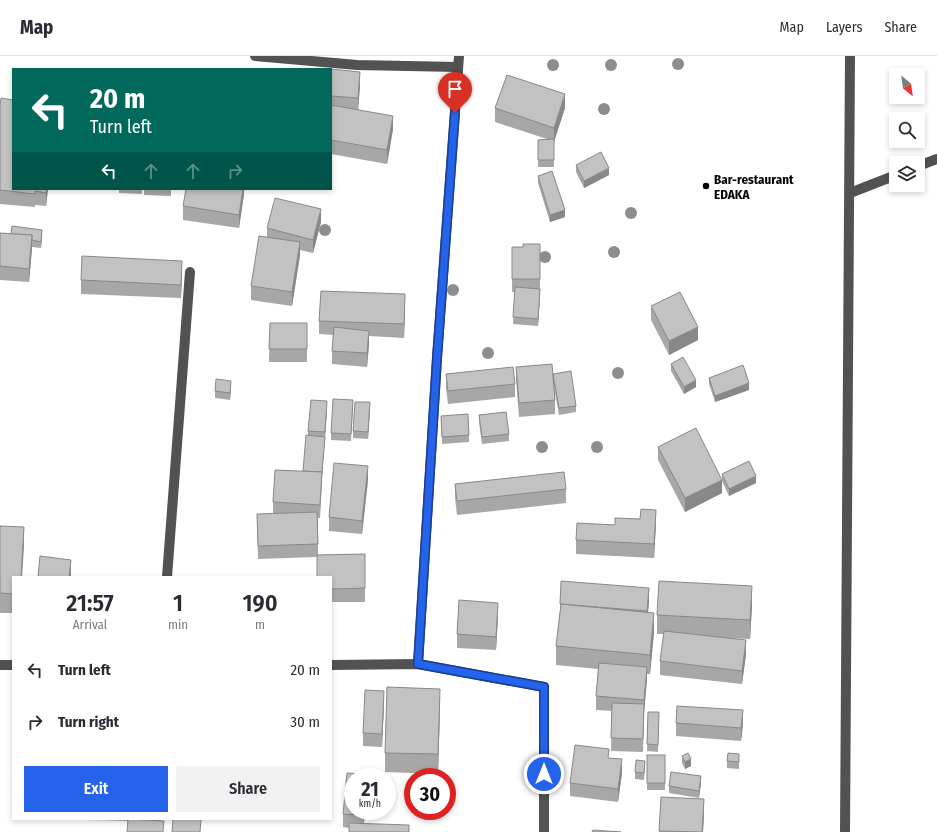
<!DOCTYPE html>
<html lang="en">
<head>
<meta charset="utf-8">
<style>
	:root { --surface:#fff; --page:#f2f2f3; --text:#2b2b33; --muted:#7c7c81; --line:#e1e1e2; --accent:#2563eb }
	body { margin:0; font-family:"Fira Sans Condensed",sans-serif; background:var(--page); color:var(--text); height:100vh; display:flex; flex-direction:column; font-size:15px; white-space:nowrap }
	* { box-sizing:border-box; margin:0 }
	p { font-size:13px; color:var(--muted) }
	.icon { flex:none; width:22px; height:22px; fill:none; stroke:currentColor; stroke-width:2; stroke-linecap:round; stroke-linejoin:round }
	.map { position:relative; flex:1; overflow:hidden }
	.drawer { position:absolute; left:12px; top:520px; width:320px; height:244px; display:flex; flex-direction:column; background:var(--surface); border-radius:0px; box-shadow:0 2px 6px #0003 }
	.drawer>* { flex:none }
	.guide { position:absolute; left:12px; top:12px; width:320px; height:122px; border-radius:0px; box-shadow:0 2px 6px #0003; background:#00695c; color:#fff; overflow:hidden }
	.needle { width:26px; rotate:151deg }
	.tools { position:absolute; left:889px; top:12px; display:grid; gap:8px }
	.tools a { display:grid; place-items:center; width:36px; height:36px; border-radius:0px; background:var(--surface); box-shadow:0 2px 6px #0003; font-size:20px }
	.speed { position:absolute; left:344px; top:712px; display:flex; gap:8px; font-size:20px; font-weight:700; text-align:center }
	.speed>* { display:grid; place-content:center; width:52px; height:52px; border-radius:50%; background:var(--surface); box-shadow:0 2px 6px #0003; line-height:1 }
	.speed small { font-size:10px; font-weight:400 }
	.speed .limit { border:6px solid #d22; background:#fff; color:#111 }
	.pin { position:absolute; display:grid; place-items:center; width:34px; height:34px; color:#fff; margin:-41px -17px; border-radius:50% 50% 50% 0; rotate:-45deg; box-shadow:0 0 4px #0007 }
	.pin .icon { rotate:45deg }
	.me { position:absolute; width:44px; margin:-22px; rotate:0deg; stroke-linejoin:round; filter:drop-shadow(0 0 3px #0008) }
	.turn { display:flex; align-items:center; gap:14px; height:84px; padding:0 12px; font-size:18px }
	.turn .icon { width:52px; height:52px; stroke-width:2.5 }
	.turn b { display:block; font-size:28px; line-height:34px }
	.lanes { display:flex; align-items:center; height:38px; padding:0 12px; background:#0003; justify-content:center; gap:20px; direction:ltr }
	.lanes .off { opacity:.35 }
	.eta { display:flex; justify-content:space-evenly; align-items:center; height:68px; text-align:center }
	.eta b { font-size:24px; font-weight:600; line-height:28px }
	.button { display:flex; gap:8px; margin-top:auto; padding:8px 12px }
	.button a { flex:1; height:46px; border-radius:0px; background:var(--accent); color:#fff; font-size:16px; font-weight:600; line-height:46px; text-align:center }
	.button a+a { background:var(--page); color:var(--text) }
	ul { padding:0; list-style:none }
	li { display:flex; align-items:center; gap:12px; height:52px; padding:0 12px }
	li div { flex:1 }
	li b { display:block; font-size:15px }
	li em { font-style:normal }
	header { display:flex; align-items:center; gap:24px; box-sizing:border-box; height:56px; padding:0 20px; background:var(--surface); border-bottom:1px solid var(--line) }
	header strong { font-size:19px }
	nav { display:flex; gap:22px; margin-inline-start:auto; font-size:14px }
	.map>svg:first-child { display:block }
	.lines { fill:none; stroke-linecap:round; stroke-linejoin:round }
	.minor { stroke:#525252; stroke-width:10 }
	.tree { fill:#8d8d8d }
	.wall { fill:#a7a7a7 }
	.shaded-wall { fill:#888 }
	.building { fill:#c2c2c2; stroke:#888 }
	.route-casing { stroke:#184099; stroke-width:10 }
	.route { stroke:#2563eb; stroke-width:7 }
	.poi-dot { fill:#000; stroke:#fff; stroke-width:1.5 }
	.labels { text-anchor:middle; stroke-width:3; stroke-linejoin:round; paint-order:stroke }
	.poi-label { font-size:13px; font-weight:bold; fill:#000; stroke:#fff; text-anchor:start }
</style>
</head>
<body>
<header>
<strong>Map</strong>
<nav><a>Map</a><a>Layers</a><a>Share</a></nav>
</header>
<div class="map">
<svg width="937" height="776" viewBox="0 0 937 776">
	<rect width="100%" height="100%" fill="#fff"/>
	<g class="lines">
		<g class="minor">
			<path d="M255,0L357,9L458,11"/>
			<path d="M918,110L937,103"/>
			<path d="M850,137L896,119"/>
			<path d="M167,521L190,216"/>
			<path d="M418,608L437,302L459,0"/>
			<path d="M0,609H13"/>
			<path d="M331,609L418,608L544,631V776"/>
			<path d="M845,776L850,0"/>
		</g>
	</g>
	<g class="tree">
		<circle cx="678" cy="8" r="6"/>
		<circle cx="553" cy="9" r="6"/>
		<circle cx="611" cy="9" r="6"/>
		<circle cx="604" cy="53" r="6"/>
		<circle cx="631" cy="157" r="6"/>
		<circle cx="325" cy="174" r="6"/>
		<circle cx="614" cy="196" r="6"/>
		<circle cx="545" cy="201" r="6"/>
		<circle cx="453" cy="234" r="6"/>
		<circle cx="488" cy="297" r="6"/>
		<circle cx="618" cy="317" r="6"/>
		<circle cx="542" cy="391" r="6"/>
		<circle cx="597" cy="391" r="6"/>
	</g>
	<g class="wall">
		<path d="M331,13L360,29L358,53L393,73L387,108L331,98Z"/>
		<path d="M0,49L13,133H48L46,150L35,149V151L0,148Z"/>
		<path d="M495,52H565L554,84V111H538V84L547,83L495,66Z"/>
		<path d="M576,109L609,119L584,132L576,116Z"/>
		<path d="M538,120L565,161L550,166L538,127Z"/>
		<path d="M119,133H142V138L119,137Z"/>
		<path d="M144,133H171V140L144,139Z"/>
		<path d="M244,133V138L239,172L183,164V150Z"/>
		<path d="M321,166L313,197L300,194V199L292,250L251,244V230L267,181V172Z"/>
		<path d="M0,177L42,180L41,192L32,191L29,226L0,224Z"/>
		<path d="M540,188V240L538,270L513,268L515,236H512V191H523Z"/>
		<path d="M182,218L181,242L81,238V224Z"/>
		<path d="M651,250L698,284L669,299L651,264Z"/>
		<path d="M405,252L404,282L369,280V288L367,311L332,308V295L333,279L319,278V265Z"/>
		<path d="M270,267H307V306H269Z"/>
		<path d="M671,308L696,331L684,338L671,315Z"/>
		<path d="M516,311L555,344V358L519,361L516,324Z"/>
		<path d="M446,318L515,328V341L448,348L446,332Z"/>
		<path d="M553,318L576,350V356L559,359L553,325Z"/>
		<path d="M709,322L749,334L715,346L709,328Z"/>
		<path d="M231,331L230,344L215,342V335Z"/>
		<path d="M353,351L351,385L331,384V377Z"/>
		<path d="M327,352L322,420L320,462H318V499L365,498V546H331V521L317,501L258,503L257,458H273V446L303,415L308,380V375Z"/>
		<path d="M370,353L368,383L353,382V375Z"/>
		<path d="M479,359L509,378V385L482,388L479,366Z"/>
		<path d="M441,360L469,379V386L442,388Z"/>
		<path d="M658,391L722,437L685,456L658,404Z"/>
		<path d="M722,418L756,427L729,440L722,425Z"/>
		<path d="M368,424L362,478L329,475V461Z"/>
		<path d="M455,428L566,433V447L457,459L455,442Z"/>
		<path d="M656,467L654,502L576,498V484L615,469Z"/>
		<path d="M0,470L24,490L13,521V557H0Z"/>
		<path d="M649,545L648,556L654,576L650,618H647L644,657L643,696L611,695L612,655L596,654V640L598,613L556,609V590L560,556V548Z"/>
		<path d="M752,550L750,583L726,582L746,598L742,628L660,619V605L664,578H657V559Z"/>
		<path d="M498,560L496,594L457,592V578Z"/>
		<path d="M384,648L382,691L363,690V677Z"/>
		<path d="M440,652L438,718L385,716V697Z"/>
		<path d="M648,656H659L658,696L647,695Z"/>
		<path d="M676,667L743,668L741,685L676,680Z"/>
		<rect x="647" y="699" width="18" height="35"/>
		<path d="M682,700L691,710L685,713L682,707Z"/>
		<path d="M609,702L622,717L618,746L570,740V727Z"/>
		<path d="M727,705H739V713L727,712Z"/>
		<path d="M645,712L644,724L635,723V716Z"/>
		<path d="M701,727L699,742L669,737V730Z"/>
		<path d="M661,741L704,757L703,776H659Z"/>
		<path d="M365,755L364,768L349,772L343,771V758Z"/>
		<path d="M91,763H130L164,776L128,765L91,764Z"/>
	</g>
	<g class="shaded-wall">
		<path d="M360,16V29L358,56V42Z"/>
		<path d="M565,38V52L554,86V72Z"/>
		<path d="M393,60V73L387,108V94Z"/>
		<path d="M609,112V119L584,132V125Z"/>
		<path d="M47,133H48L46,150V137Z"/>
		<path d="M243,133H244V138L239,172V159Z"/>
		<path d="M321,153V166L313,197V184Z"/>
		<path d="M565,154V161L550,166V159Z"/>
		<path d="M42,174V180L41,192V186Z"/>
		<path d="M32,179V193L29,226V213Z"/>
		<path d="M300,186V199L292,250V236Z"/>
		<path d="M182,205V218L181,242V229Z"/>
		<path d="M540,233V240L538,270V263Z"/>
		<path d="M405,238V252L404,282V268Z"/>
		<path d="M698,271V284L669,299V285Z"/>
		<path d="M369,275V288L367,311V297Z"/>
		<path d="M696,324V331L684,338V331Z"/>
		<path d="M231,325V331L230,344V337Z"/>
		<path d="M749,327V334L715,346V340Z"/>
		<path d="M327,345V352L325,383V376Z"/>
		<path d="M370,346V353L368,383V376Z"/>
		<path d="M325,381L322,420L320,462L321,418Z"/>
		<path d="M368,410V424L362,478V465Z"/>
		<path d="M756,420V427L729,440V433Z"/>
		<path d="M722,424V437L685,456V442Z"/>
		<path d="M656,454V467L654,502V488Z"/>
		<path d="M24,471V490L22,521H21Z"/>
		<path d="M71,504V521H69Z"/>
		<path d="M752,530V550L750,583V564Z"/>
		<path d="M649,532V545L647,568V555Z"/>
		<path d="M498,547V560L496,594V581Z"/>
		<path d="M654,557V576L650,618V599Z"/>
		<path d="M746,584V598L742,628V615Z"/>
		<path d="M647,611V624L644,657L643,696L644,644Z"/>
		<path d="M440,633V652L438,718V698Z"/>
		<path d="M384,635V648L382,691V678Z"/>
		<path d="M743,654V668L741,685V672Z"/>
		<path d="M622,703V717L618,746V733Z"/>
		<path d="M691,703V710L685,713V706Z"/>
		<path d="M701,720V727L699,742V735Z"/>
		<path d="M704,743V757L703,776H702Z"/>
		<path d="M364,755H365L363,773V759Z"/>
	</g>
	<g class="building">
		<path d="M331,13L360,16L358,42L331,40Z"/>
		<path d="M507,19L565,38L554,72L495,52Z"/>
		<path d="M1,42L13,44V133H47L46,137L35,135V138L0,134V49Z"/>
		<path d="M331,49L393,60L387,94L331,84Z"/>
		<path d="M554,83V104H538V84Z"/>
		<path d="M601,96L609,112L584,125L576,109Z"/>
		<path d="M552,115L565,154L550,159L538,120Z"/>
		<path d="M186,133H243L239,159L183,150Z"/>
		<path d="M275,142L321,153L313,184L267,172Z"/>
		<path d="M12,170L42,174L41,186L32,184V179L11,178Z"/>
		<path d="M0,177L32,179L29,213L0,210Z"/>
		<path d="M259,180L300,186L292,236L251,230Z"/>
		<path d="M523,188H540V223H512V191H523Z"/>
		<path d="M82,200L182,205L181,229L81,224Z"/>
		<path d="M515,231L540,233L538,263L513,261Z"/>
		<path d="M321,235L405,238L404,268L319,265Z"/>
		<path d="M680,236L698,271L669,285L651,250Z"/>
		<path d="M270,267H307V293H269Z"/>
		<path d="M334,271L369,275L367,297L332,295Z"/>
		<path d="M683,301L696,324L684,331L671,308Z"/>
		<path d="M552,308L555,344L519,347L516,311Z"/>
		<path d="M743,309L749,327L715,340L709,322Z"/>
		<path d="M513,311L515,328L448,335L446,318Z"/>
		<path d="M571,315L576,350L559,352L553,318Z"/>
		<path d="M216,323L231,325L230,337L215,335Z"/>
		<path d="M333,343L353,344L351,378L331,377Z"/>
		<path d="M311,344L327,345L325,376L308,375Z"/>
		<path d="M355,346H370L368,376L353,375Z"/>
		<path d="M506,356L509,378L482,381L479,359Z"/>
		<path d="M468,358L469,379L442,381L441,360Z"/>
		<path d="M696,372L722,424L685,442L658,391Z"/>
		<path d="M306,379L325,381L322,416L303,415Z"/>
		<path d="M749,405L756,420L729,433L722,418Z"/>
		<path d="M334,407L368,410L362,465L329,461Z"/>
		<path d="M275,414L322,416L320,449L273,446Z"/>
		<path d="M564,416L566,433L457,445L455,428Z"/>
		<path d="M641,453L656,454L654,488L576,484L577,467L615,469V462L640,463Z"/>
		<path d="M317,456L318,488L258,490L257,458Z"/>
		<path d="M0,470L24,471L21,521H13V538L0,537Z"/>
		<path d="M365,498V532L331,533V521H317V499Z"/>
		<path d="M40,500L71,504L69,521H38Z"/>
		<path d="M561,525L649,532L647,555L560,548Z"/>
		<path d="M659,525L752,530L750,564L657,559Z"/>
		<path d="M459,544L498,547L496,581L457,578Z"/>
		<path d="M561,548L654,557L650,599L556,590Z"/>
		<path d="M664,575L746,584L742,615L660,605Z"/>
		<path d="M599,607L647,611L644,644L596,640Z"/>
		<path d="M387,631L440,633L438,698L385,697Z"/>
		<path d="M365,634L384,635L382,678L363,677Z"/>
		<path d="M612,647L644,648L643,683L611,682Z"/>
		<path d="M677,650L743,654L741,672L676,667Z"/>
		<path d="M648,656H659L658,689L647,688Z"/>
		<path d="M575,689L609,693L608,702L622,703L618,733L570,727Z"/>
		<path d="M688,697L691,703L685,706L682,700Z"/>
		<path d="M728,697L739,698V706L727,705Z"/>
		<rect x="647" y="699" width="18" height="28"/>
		<path d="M636,704L645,705L644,717L635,716Z"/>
		<path d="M671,716L701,720L699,735L669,730Z"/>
		<path d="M347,717L367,718V721H353V755H364L363,759L343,758Z"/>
		<path d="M661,741L704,743L702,776L659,775Z"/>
		<path d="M128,763L164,765L163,776H127Z"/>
		<path d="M173,763H201L200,776H172Z"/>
		<path d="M349,767L409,769V776H349Z"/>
		<path d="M593,774L621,776H592Z"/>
	</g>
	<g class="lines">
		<g class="route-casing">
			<path id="route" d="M455,57L437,302L418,608L544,631V718"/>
		</g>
		<use href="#route" class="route"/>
	</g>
	<circle class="poi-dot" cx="706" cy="130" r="4"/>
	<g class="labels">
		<g class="poi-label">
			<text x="714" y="128">Bar-restaurant<tspan x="714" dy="15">EDAKA</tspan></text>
		</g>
	</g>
</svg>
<div class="tools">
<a><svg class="needle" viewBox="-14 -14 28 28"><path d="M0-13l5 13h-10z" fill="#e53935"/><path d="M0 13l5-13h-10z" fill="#7c7c81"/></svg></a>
<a><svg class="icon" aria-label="search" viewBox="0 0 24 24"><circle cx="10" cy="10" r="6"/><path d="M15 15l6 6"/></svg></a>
<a><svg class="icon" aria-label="layers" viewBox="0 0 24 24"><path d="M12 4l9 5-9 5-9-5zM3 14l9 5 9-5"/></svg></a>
</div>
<div class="speed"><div>21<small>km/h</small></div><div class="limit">30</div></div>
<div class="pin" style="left:455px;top:57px;background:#d93025"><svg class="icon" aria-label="arrive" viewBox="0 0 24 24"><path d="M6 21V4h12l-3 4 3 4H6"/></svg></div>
<svg class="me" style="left:544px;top:718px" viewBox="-20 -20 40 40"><circle r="17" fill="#2563eb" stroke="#fff" stroke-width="3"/><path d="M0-11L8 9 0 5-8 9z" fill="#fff"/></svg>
<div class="guide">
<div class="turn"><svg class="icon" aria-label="left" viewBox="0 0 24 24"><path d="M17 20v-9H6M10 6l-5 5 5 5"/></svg><div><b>20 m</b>Turn left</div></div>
<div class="lanes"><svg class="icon" aria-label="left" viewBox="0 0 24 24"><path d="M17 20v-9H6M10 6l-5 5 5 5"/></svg><svg class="icon off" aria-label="ahead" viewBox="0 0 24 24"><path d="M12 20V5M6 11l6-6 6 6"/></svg><svg class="icon off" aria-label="ahead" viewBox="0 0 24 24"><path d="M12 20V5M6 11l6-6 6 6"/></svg><svg class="icon off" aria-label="right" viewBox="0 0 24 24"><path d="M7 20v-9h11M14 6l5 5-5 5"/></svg></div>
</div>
<section class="drawer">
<div class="eta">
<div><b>21:57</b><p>Arrival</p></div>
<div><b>1</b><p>min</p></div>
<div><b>190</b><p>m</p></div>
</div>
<ul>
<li><svg class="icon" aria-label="left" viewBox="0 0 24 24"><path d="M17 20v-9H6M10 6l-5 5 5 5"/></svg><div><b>Turn left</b></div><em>20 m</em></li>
<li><svg class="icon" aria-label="right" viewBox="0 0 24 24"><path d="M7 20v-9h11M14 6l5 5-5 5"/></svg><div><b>Turn right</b></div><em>30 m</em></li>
</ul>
<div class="button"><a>Exit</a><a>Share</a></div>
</section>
</div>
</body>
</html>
